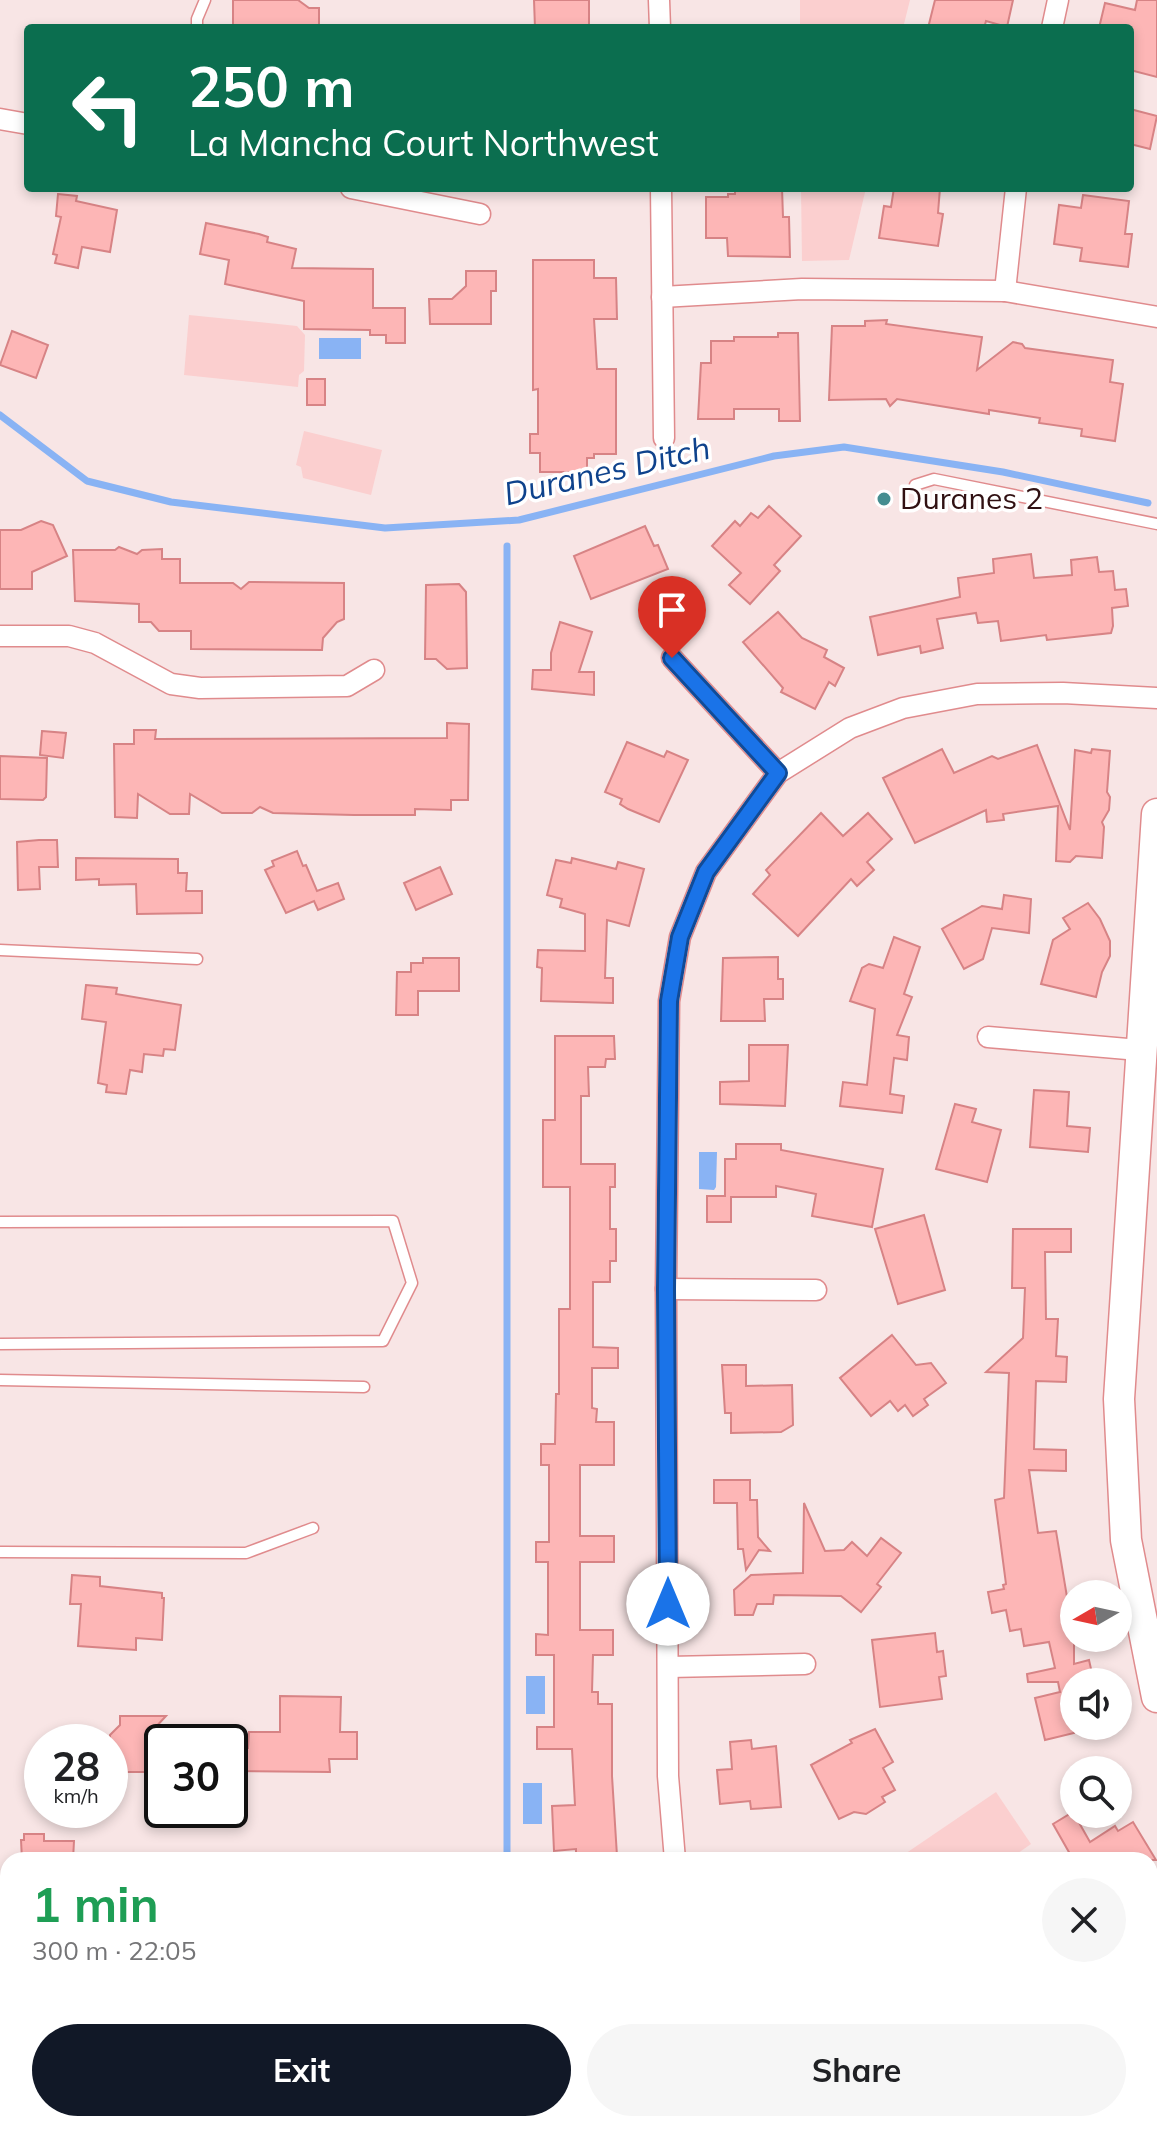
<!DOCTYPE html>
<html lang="en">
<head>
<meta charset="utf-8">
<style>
	:root { --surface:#fff; --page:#f6f6f6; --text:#202124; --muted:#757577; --accent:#111827 }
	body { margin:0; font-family:Mulish,sans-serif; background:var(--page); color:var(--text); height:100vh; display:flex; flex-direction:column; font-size:30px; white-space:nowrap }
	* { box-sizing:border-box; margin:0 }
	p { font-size:26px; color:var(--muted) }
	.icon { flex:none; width:44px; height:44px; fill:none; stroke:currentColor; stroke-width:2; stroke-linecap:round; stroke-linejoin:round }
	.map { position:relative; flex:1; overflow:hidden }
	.drawer { position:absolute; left:0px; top:1852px; width:1158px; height:280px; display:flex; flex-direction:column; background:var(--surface); border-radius:24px 24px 0 0; box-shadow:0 4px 12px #0003 }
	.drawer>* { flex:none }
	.hud { position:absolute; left:24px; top:24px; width:1110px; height:168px; border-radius:8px; box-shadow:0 4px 12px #0003; background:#0b6e4f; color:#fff; overflow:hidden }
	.needle { width:52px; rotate:261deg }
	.buttons { position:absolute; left:1060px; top:1580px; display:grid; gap:16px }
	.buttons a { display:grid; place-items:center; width:72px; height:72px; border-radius:50%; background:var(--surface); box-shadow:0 4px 12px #0003; font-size:40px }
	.speed { position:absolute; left:24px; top:1724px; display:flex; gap:16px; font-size:40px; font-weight:700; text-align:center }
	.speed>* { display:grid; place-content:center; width:104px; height:104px; border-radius:50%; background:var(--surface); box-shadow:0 4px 12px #0003; line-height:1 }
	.speed small { font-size:20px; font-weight:400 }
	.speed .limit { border:4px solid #111; border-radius:12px; background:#fff; color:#111 }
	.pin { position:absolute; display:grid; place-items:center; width:68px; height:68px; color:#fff; margin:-82px -34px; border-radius:50% 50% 50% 0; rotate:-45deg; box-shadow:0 0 8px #0007 }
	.pin .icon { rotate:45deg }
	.me { position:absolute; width:88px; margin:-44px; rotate:0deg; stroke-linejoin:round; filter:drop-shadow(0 0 6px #0008) }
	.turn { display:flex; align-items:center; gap:28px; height:168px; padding:0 32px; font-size:36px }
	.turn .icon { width:104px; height:104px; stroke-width:2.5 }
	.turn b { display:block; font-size:56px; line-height:68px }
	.round { display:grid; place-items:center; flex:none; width:84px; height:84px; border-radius:42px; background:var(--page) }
	.overview { display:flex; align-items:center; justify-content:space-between; height:136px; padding:0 32px }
	h1 { font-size:48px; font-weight:700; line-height:60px; color:#1e9e55 }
	.cta { display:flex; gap:16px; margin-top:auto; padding:16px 32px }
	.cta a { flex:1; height:92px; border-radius:48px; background:var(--accent); color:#fff; font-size:32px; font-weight:700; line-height:92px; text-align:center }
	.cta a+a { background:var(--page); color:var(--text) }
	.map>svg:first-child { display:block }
	.green { fill:#fbcfcf }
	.water { fill:#89b3f4 }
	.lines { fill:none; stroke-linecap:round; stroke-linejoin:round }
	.stream { stroke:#89b3f4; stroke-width:7 }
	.building { fill:#fdb6b6; stroke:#d78385; stroke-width:2 }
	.lane-casing { stroke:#e08b8d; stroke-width:13 }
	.street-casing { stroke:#e08b8d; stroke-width:23 }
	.secondary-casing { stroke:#e08b8d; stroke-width:33 }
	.lane { stroke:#fff; stroke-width:10 }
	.street { stroke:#fff; stroke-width:20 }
	.secondary { stroke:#fff; stroke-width:30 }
	.route-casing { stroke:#114b97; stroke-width:20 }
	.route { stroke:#1a73e8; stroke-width:14 }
	.poi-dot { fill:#458d90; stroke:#fff; stroke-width:3 }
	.labels { text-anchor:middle; stroke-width:7; stroke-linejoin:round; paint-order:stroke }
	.poi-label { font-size:30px; fill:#301012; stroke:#fff; text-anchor:start }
	.water-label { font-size:32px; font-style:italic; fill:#0e428c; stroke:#fff }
</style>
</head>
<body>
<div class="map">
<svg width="1157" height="2132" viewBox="0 0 1157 2132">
	<rect width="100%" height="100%" fill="#f8e5e5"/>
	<g class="green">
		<path d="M800,0H910L903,28H800Z"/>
		<path d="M801,188H866L849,260L802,261Z"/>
		<path d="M189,315L297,326L305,335L304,371L299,375L298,387L184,375Z"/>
		<path d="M304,431L382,450L371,495L303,478L301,467L296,465Z"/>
		<path d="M996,1792L1031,1844L1008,1860H896Z"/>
	</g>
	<g class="water">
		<rect x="319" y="338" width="42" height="21"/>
		<path d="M699,1152H717L716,1187L714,1190L699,1189Z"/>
		<rect x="526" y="1676" width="19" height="38"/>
		<rect x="523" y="1783" width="19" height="41"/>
	</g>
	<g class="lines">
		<g class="stream">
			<path d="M0,415L87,481L171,502L385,528L519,520L774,456L844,447L1003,472L1148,503"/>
			<path d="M507,1860V546"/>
			<path d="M505,2132V2124"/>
		</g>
	</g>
	<g class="building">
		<path d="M233,0H298L309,8H319V28H233Z"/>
		<path d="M534,0H589V28H535Z"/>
		<path d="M935,0H1013L1007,27L986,21L984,28H928Z"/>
		<path d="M1137,0H1157V77L1130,70V28H1099L1105,3L1135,10Z"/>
		<path d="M1130,109L1157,116L1150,149L1130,144Z"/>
		<path d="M735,188H782L783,217H789L790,257L728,256L727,238H706V197H728V194H735Z"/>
		<path d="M894,188H940L938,213L943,214L938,246L879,238L884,206L891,207Z"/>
		<path d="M58,194L77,196L76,201L117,210L110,252L82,247L78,268L55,263L57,255L53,254L61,217L56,216Z"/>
		<path d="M1083,195L1129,201L1125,234H1132L1128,267L1080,261L1082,248L1054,244L1059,205L1081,208Z"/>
		<path d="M206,223L259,234L268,237L267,242L296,249L292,268L373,269V308H405V343H386V335H370V330L304,329V301L225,284L229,260L200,254Z"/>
		<path d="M533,260H594V278H616L617,319H594L597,369H616V454H594V458H587V472H540V453H530V434H538V389L533,390Z"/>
		<path d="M466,271H496V291H491V324H430L429,299H452L466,286Z"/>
		<path d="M887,320L886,324L982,337L977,370L1013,342L1022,344L1025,348L1113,360L1110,382L1123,384L1115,441L1081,436L1082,429L1039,423L1040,418L989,410V414L897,399L890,406L886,399L829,400L832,326H865V321Z"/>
		<path d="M12,331L48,345L36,378L0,365Z"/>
		<path d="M778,333H798L800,421H779V409H734V419H698L701,363H711V341H734V337H778Z"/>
		<rect x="307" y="379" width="18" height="26"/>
		<path d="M769,506L801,536L774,565L780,571L750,604L729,585L741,573L712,546L735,521L740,526L751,513L758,518Z"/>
		<path d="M41,521L53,525L67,556L32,572V589H0V530H21Z"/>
		<path d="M645,526L654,546L658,545L668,569L591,599L574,556Z"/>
		<path d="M119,547L137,554L142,550L162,549V559H180V583H233L241,589L249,582L344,583V619L337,622L323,638L322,650L191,649V631H159L151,622H139V604L75,601L73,550H115Z"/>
		<path d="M1031,554L1034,578L1072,575L1071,560L1097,557L1099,572L1113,571L1115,590L1126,589L1128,606L1112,608L1113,626L1111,633L1047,640L1046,635L1001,641L998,621L978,623L976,613L937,619L943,648L921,653L920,646L878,655L870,617L960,597L958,578L994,573L993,559Z"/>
		<path d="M459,584L466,592L467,668L447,669L436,659H425L426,585Z"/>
		<path d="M778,612L802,638L827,650L824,657L844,668L835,686L829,682L815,709L781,692L783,688L743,642Z"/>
		<path d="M560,622L592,632L579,672H594V695L532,689L533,670H551V653Z"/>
		<path d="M447,723L469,724L468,800H451V810L415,809V815H354L273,813L260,807L252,813H222L190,794L189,814H170L138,794L137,818L115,817L114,744H134V730H156L155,739L447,738Z"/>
		<path d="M42,731L66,733L63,758L40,755Z"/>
		<path d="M627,742L664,757L667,751L688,760L659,822L628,809L620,804L622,799L605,792Z"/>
		<path d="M1037,745L1070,830L1075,750L1091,753L1092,749L1110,751L1107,792L1110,797L1109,810L1102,822L1104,827L1102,858L1076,856L1070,862L1056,861L1058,806L1003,814L1004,820L987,822L986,810L915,843L883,778L942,749L954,773L992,756L998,759Z"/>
		<path d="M0,756L47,758L46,797L43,800L0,799Z"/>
		<path d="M821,813L843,836L868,813L892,839L867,862L874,870L857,886L851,879L798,936L753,894L770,875L766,870Z"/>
		<path d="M39,840H57L58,867H39L40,889L18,890L17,842Z"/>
		<path d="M297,851L303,866L306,865L317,891L338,883L344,899L318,910L314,901L286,913L265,870L274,866L272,861Z"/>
		<path d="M76,858L178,859V873H187L186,891H202V913L137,914L136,884L99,885V879L76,880Z"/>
		<path d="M572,858L616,869L618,862L644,869L629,926L607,920L605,978H613V1003L541,1001L542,968L537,967L538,950L585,951V914L560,907L562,899L547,895L556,860L571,863Z"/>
		<path d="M440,867L452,894L416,910L404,883Z"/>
		<path d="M1004,895L1031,899L1029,933L992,928L983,959L964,969L942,929L982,906L1002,909Z"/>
		<path d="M1088,903L1100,919L1110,941V956L1102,972L1096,997L1041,984L1053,940L1070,929L1063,918Z"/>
		<path d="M894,937L920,947L904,994L912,997L897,1035L909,1037L907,1060L894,1058L890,1094L904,1096L902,1113L840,1106L843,1082L867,1085L875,1009L850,1001L862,968L869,964L883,968Z"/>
		<path d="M778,957V979H783V999H764L765,1021H721L723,958Z"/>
		<path d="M423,958H459V991H418V1015H396L397,972H411V963H423Z"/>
		<path d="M86,985L117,988L116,994L181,1005L175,1050L164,1049L163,1056L144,1054L142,1072L130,1070L126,1094L106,1092L107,1085L98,1083L106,1022L82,1019Z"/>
		<path d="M555,1036H614L615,1059H606L605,1067H588L589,1096H581V1164H615V1187H610V1229H616V1261H610V1282H593V1347L618,1348V1368H592V1408L597,1409L596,1422H614V1465H580V1536H614V1562H580V1630H613V1655H593L592,1692H598V1704H612V1776L617,1856L587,1860H576V1849L554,1851L552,1806L575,1805L572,1749H537V1727H554V1655H536V1634L548,1635V1562H536V1542H549V1465H541V1444H555L556,1394H559V1309H570V1187H543V1120H555Z"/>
		<path d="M749,1045H788L785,1106L720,1104V1082L749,1081Z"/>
		<path d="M1034,1090L1069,1092L1067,1126L1090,1128L1088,1152L1030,1147Z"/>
		<path d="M955,1104L976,1109L972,1122L1001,1130L987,1182L936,1169Z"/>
		<path d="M736,1144H781V1150L883,1169L872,1227L812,1216L816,1194L776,1186V1197H731V1222H707V1196H725V1159H736Z"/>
		<path d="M924,1215L945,1290L898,1304L875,1229Z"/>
		<path d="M1013,1229H1071V1252H1045L1046,1319H1058L1056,1356L1067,1357L1066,1382L1036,1381L1034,1449L1066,1450V1471L1029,1470L1038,1533L1056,1531L1070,1615L1074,1614V1664L1089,1660L1094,1682H1074V1733L1045,1740L1035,1698L1060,1692L1058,1682H1028L1027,1674L1055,1668L1049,1642L1024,1646L1021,1629L1010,1631L1006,1610L992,1613L988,1592L1004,1589L1003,1585L1006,1584L995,1500L1004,1498L1009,1373L986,1372L1023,1338L1025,1288H1012Z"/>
		<path d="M892,1335L916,1365L931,1363L946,1383L924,1399L928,1405L913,1416L905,1405L898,1411L890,1401L871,1416L840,1378Z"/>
		<path d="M722,1365H746V1386L792,1385L793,1425L781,1432L731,1433V1413H725Z"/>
		<path d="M714,1480H750V1500H757L758,1537L770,1551L759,1550L746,1570L743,1549H738L737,1503H714Z"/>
		<path d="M804,1503L825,1551L844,1550L852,1542L867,1556L881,1538L901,1553L877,1584L881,1587L861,1612L841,1596L774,1595L773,1604H757L753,1615H735L734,1590L751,1575L803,1573Z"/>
		<path d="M72,1575L100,1577V1586L162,1593V1598H164L162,1640L136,1638V1650L78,1646L81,1604H70Z"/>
		<path d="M935,1633L937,1652L943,1651L946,1676L939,1677L942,1699L880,1707L872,1640Z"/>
		<path d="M280,1696L341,1697L340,1732H357V1759H329L330,1772L230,1771V1748H248L249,1732H280Z"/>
		<path d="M120,1716H166L153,1730L150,1772H110V1735L120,1725Z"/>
		<path d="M875,1729L893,1762L883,1768L895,1790L882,1797L885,1802L866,1814L854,1812L839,1819L811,1765L852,1743L850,1740Z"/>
		<path d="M751,1740L752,1749L776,1746L781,1807L751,1809L750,1801L720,1804L717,1770L732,1769L730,1742Z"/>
		<path d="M1073,1812L1090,1842L1115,1826L1118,1831L1133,1822L1156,1860H1060L1070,1854L1053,1824Z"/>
		<path d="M24,1834H44V1841H74L73,1860H22L21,1840H24Z"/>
	</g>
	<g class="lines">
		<g class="lane-casing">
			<g id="lane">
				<path d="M197,28V19L205,0"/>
				<path d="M915,485L934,479L1157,524"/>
				<path d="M0,950L197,959"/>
				<path d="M0,1222L393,1221L412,1283L383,1341L0,1344"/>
				<path d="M0,1380L364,1387"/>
				<path d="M0,1552L246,1553L313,1528"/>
			</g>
		</g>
		<g class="street-casing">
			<g id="street">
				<path d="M659,0L660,28"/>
				<path d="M1052,28L1058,0"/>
				<path d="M0,119L28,124"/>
				<path d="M351,188L480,214"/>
				<path d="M661,188L664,438"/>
				<path d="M1005,291L1016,188"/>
				<path d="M662,297L802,289L1005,291L1157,317"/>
				<path d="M0,636H69L95,643L171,684L200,688L347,686L374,670"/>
				<path d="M672,658L778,773"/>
				<path d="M988,1037L1139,1050"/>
				<path d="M666,1289L816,1290"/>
				<path d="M669,1667L805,1664"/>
				<path d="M675,1860L668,1776L666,1289L669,1001L680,937L706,872L778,773L850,728L903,708L977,694L1063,693L1157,698"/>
				<path d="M1150,1965L1157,1961"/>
				<path d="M0,2004H8"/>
				<path d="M744,2124L747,2132"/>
			</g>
		</g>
		<g class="secondary-casing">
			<path id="secondary" d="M1157,814L1119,1399L1126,1540L1157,1697"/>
		</g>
		<use href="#lane" class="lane"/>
		<use href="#street" class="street"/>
		<use href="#secondary" class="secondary"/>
	</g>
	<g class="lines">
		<g class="route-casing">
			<path id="route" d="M668,1604L666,1289L669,1001L680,937L706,872L778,773L672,658"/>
		</g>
		<use href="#route" class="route"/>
	</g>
	<circle class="poi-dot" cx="884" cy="499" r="8"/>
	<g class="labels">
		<g class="poi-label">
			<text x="900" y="509">Duranes 2</text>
		</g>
		<g class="water-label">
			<text transform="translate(607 471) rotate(-13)" y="11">Duranes Ditch</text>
		</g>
	</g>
</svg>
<div class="buttons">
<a><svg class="needle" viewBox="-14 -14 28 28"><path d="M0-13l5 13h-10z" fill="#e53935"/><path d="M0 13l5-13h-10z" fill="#757577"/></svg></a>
<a><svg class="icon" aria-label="sound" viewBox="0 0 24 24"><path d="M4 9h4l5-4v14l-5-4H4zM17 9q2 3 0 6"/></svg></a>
<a><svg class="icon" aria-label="search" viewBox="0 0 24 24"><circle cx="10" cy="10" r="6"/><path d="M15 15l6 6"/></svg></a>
</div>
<div class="speed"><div>28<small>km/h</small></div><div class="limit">30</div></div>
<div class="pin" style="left:672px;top:658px;background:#d93025"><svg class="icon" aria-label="arrive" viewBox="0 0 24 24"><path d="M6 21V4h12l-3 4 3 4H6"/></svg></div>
<svg class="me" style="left:668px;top:1604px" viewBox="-20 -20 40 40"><circle r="19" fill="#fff"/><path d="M0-13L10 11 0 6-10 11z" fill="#1a73e8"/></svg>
<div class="hud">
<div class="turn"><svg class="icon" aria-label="left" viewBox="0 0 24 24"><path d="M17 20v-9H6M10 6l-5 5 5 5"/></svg><div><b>250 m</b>La Mancha Court Northwest</div></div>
</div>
<section class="drawer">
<div class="overview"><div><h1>1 min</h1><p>300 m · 22:05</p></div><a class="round"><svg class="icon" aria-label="close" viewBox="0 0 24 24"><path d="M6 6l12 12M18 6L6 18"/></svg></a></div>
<div class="cta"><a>Exit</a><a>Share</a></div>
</section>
</div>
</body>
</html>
